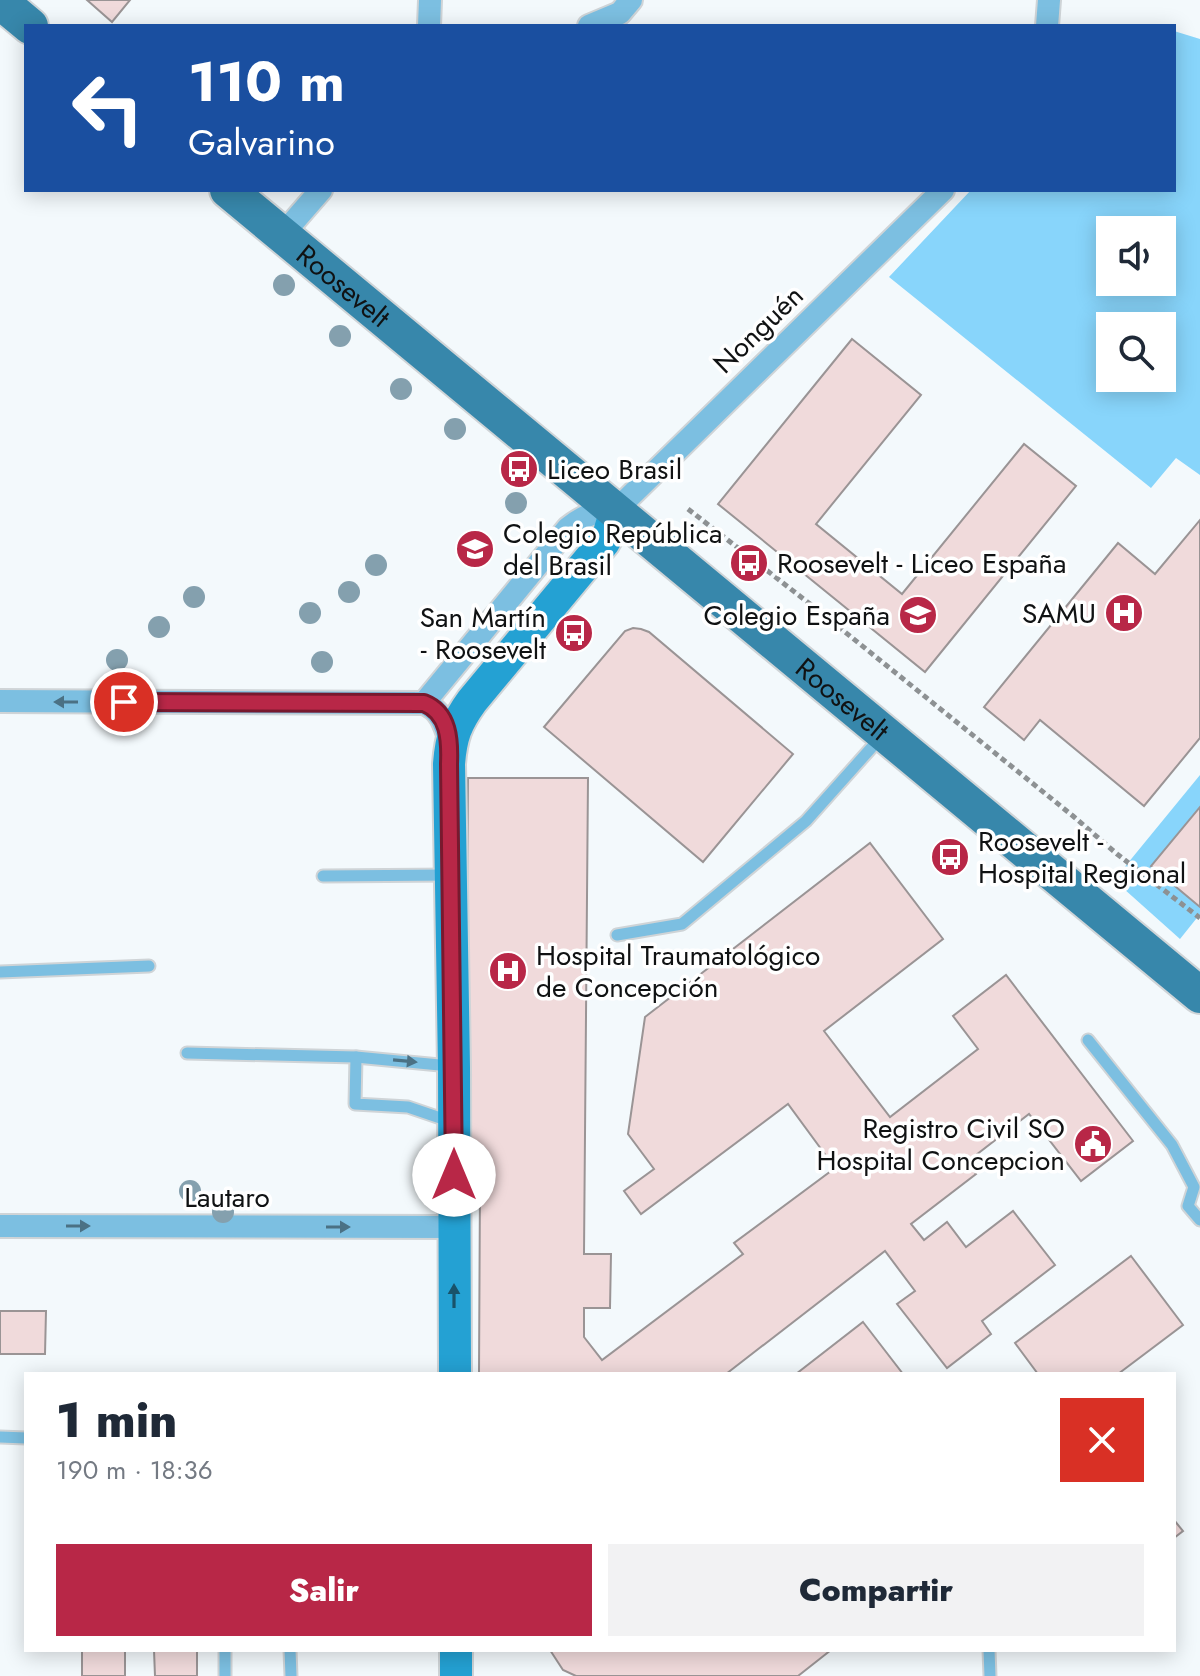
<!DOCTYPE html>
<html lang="es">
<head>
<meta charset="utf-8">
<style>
	:root { --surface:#fff; --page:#f2f2f3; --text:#1f2937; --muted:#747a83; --accent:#b82747 }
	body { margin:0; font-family:Jost,sans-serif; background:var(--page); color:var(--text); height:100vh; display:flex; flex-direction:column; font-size:30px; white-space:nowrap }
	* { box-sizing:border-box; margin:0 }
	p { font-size:26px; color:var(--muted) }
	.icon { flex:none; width:44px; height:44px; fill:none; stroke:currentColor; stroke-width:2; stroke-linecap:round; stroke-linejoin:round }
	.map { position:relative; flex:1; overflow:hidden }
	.drawer { position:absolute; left:24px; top:1372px; width:1152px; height:280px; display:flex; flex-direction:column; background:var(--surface); border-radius:0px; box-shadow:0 4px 20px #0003 }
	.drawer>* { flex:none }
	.top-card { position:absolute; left:24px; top:24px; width:1152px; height:168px; border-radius:0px; box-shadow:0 4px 20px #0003; background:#1a4fa0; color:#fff; overflow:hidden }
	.tools { position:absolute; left:1096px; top:216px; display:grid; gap:16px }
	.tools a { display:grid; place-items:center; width:80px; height:80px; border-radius:0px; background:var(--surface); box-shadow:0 4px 20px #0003; font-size:40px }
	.pin { position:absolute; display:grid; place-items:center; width:68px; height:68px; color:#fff; margin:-34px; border:4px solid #fff; border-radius:50%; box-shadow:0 2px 8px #0007 }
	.me { position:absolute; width:88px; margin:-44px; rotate:0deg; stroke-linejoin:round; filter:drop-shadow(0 0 6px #0008) }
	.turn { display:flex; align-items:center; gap:28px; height:168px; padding:0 32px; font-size:36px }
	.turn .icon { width:104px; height:104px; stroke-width:2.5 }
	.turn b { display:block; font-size:56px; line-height:68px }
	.round { display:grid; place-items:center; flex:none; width:84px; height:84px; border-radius:0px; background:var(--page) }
	.headline { display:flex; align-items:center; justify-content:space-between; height:136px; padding:0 32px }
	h1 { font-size:48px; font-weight:800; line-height:60px }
	.action { display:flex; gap:16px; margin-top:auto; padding:16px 32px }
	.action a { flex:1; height:92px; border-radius:0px; background:var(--accent); color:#fff; font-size:32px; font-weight:800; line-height:92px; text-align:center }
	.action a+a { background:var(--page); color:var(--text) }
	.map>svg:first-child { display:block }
	.green { fill:#88d5fb; fill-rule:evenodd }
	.building { fill:#f0dadb; stroke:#9a9495; stroke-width:2 }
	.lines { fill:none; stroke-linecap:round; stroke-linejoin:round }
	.lane-casing { stroke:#cfd4d7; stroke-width:15 }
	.street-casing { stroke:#cfd4d7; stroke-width:26 }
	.secondary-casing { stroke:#cfd4d7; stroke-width:36 }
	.primary-casing { stroke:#cfd4d7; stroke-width:40 }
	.path { stroke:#8d9193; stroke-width:5; stroke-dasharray:6 4; stroke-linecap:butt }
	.lane { stroke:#7cbfe1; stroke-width:11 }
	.street { stroke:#7cbfe1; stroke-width:22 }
	.secondary { stroke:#24a1d3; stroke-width:32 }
	.primary { stroke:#3787ab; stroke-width:36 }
	.tree { fill:#84a0ae }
	.oneway { fill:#4b7184 }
	.oneway2 { fill:#195269 }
	.route-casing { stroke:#78192e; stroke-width:20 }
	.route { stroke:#b82747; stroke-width:14 }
	.labels { text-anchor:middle; stroke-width:7; stroke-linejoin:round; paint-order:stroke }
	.street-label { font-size:28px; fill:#101213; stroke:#fff }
	.poi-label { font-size:28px; fill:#101213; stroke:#fff; text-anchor:start }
</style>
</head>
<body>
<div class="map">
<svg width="1200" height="1676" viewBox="0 0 1200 1676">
	<rect width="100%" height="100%" fill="#f3f9fc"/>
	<g class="green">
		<path d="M1174,31L1200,39V475L1176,458L1151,488L889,277L971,190H1174ZM1110,230H1162V282H1110ZM1110,326H1162V378H1110Z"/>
		<path d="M1200,775V807L1151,866L1200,907V914L1180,939L1114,880Z"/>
	</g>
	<g class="building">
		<path d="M87,0H130L112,22Z"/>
		<path d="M852,339L921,395L816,524L902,594L1024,444L1076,486L925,672L718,504Z"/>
		<path d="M1200,520V738L1144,806L1040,720L1024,740L984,707L1118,543L1155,574Z"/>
		<path d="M633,628L641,629L649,632L793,754L703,862L544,727L625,631Z"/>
		<path d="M468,778H588L584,1254H611L610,1308H584V1337L602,1360L743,1254L734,1243L835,1168L788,1104L641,1214L624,1191L654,1169L628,1134L645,1017L870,843L943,939L824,1031L890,1117L978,1049L953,1016L1006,975L1133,1141L1081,1181L1029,1114L967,1162L976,1174L911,1224L924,1240L947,1222L966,1247L1013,1211L1055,1265L982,1321L991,1334L947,1368L897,1304L915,1291L885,1251L726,1374H479L480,1183H465Z"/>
		<path d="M1200,807V907L1151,866Z"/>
		<path d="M1131,1256L1183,1325L1118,1374H1038L1015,1343Z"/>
		<path d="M0,1311H46L45,1354H0Z"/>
		<path d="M863,1322L903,1374H796Z"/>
		<path d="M1174,1520L1183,1531L1174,1538Z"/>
		<rect x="82" y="1650" width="43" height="26"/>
		<path d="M154,1650H197V1676H155Z"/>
		<path d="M550,1650H831L798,1676H576L563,1670Z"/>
	</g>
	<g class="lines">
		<g class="lane-casing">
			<g id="lane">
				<path d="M323,876L450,875"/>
				<path d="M617,935L682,924L806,821L881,737"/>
				<path d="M0,972L149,966"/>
				<path d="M1088,1040L1172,1145L1194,1187L1188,1206L1200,1220"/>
				<path d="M187,1053L356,1057L450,1066"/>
				<path d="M356,1057L355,1104L408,1107L452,1122"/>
				<path d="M0,1437L26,1438"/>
				<path d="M225,1650V1676"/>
				<path d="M290,1650L291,1676"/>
				<path d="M989,1650L990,1676"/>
			</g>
		</g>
		<g class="street-casing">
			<g id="street">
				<path d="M429,26L430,0"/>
				<path d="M589,26L620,13L631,0"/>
				<path d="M1047,26L1049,0"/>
				<path d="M282,235L321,190"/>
				<path d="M0,701L424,703C441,710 445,725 450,741"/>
				<path d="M424,703L568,528C583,516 597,510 616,510L943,190"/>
				<path d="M0,1226L454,1227"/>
			</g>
		</g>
		<g class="secondary-casing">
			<g id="secondary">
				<path d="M455,1374L454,1067L449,764C451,737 456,723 472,701L604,542L609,533L616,510"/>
				<path d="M456,1650V1676"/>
			</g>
		</g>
		<g class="primary-casing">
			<g id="primary">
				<path d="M0,1L30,26"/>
				<path id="s1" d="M228,190L1200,995"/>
			</g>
		</g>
		<path class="path" d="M688,509L819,611L1073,816L1117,854L1200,918"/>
		<use href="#lane" class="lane"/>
		<use href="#street" class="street"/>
		<use href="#secondary" class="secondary"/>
		<use href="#primary" class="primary"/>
	</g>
	<g class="tree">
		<circle cx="284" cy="285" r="11"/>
		<circle cx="340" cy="336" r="11"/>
		<circle cx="401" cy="389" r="11"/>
		<circle cx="455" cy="429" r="11"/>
		<circle cx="516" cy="503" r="11"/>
		<circle cx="376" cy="565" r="11"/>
		<circle cx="349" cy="592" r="11"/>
		<circle cx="194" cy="597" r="11"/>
		<circle cx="310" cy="613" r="11"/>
		<circle cx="159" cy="627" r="11"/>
		<circle cx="117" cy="660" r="11"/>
		<circle cx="322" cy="662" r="11"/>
		<circle cx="190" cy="1191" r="11"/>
		<circle cx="223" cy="1212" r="11"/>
	</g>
	<defs><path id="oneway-solid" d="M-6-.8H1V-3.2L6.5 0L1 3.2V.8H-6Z" transform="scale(2)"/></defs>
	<g class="oneway">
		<use href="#oneway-solid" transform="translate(66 702) rotate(-180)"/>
		<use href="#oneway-solid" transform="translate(405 1061) rotate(5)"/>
		<use href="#oneway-solid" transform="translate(78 1226)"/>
		<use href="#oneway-solid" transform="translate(338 1227)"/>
	</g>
	<use class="oneway2" href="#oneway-solid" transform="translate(454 1296) rotate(-90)"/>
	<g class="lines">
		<g class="route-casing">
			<path id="route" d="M124,702L424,703C449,713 450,740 449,764L454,1175"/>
		</g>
		<use href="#route" class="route"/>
	</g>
	<defs>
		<g id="bus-disc" transform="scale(2)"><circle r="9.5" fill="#b82747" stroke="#fff"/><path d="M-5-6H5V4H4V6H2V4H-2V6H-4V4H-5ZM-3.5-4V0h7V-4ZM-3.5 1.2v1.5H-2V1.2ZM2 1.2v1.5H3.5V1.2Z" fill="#fff"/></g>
		<g id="school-disc" transform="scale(2)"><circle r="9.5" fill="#b82747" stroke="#fff"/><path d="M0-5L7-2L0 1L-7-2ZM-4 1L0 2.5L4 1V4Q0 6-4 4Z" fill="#fff"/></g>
		<g id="hospital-disc" transform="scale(2)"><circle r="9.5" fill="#b82747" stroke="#fff"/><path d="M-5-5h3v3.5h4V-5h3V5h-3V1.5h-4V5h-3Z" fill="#fff"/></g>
		<g id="civic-disc" transform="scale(2)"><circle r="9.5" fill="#b82747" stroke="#fff"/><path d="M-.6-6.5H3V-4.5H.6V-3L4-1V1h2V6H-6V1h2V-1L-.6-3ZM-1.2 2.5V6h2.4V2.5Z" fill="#fff"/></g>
	</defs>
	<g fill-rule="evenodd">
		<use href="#bus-disc" x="519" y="469"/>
		<use href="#school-disc" x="475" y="549"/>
		<use href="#bus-disc" x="749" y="563"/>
		<use href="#hospital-disc" x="1124" y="613"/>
		<use href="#school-disc" x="918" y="615"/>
		<use href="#bus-disc" x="574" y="633"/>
		<use href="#bus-disc" x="950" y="857"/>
		<use href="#hospital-disc" x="508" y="971"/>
		<use href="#civic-disc" x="1093" y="1144"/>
	</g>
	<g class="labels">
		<g class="street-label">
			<text dy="10" stroke="none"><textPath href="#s1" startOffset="150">Roosevelt</textPath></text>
			<text transform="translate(758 329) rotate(-44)" y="10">Nonguén</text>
			<text dy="10" stroke="none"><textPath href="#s1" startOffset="798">Roosevelt</textPath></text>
			<text x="227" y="1207">Lautaro</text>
		</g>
		<g class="poi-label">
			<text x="547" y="479">Liceo Brasil</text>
			<text x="503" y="543">Colegio República<tspan x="503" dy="32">del Brasil</tspan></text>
			<text x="777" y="573">Roosevelt - Liceo España</text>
			<text x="1096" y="623" text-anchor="end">SAMU</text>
			<text x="890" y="625" text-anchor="end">Colegio España</text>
			<text x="546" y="627" text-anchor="end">San Martín<tspan x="546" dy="32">- Roosevelt</tspan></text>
			<text x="978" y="851">Roosevelt -<tspan x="978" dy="32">Hospital Regional</tspan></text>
			<text x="536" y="965">Hospital Traumatológico<tspan x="536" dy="32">de Concepción</tspan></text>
			<text x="1065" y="1138" text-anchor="end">Registro Civil SO<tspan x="1065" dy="32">Hospital Concepcion</tspan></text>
		</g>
	</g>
</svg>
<div class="tools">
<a><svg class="icon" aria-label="sound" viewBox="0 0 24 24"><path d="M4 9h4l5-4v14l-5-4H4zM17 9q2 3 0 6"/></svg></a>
<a><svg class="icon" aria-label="search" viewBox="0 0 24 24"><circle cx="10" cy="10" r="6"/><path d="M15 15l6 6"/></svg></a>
</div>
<div class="pin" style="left:124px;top:702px;background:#d93025"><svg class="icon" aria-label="arrive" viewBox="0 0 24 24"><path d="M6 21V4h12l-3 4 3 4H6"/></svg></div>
<svg class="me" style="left:454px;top:1175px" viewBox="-20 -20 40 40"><circle r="19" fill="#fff"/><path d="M0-13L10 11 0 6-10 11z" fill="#b82747"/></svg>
<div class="top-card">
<div class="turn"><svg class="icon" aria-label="left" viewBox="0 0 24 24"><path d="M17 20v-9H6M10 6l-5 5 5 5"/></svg><div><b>110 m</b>Galvarino</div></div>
</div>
<section class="drawer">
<div class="headline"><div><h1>1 min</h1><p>190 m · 18:36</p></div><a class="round" style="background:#d93025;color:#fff"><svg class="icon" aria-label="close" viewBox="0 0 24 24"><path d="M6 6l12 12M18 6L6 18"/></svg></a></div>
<div class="action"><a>Salir</a><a>Compartir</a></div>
</section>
</div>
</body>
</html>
